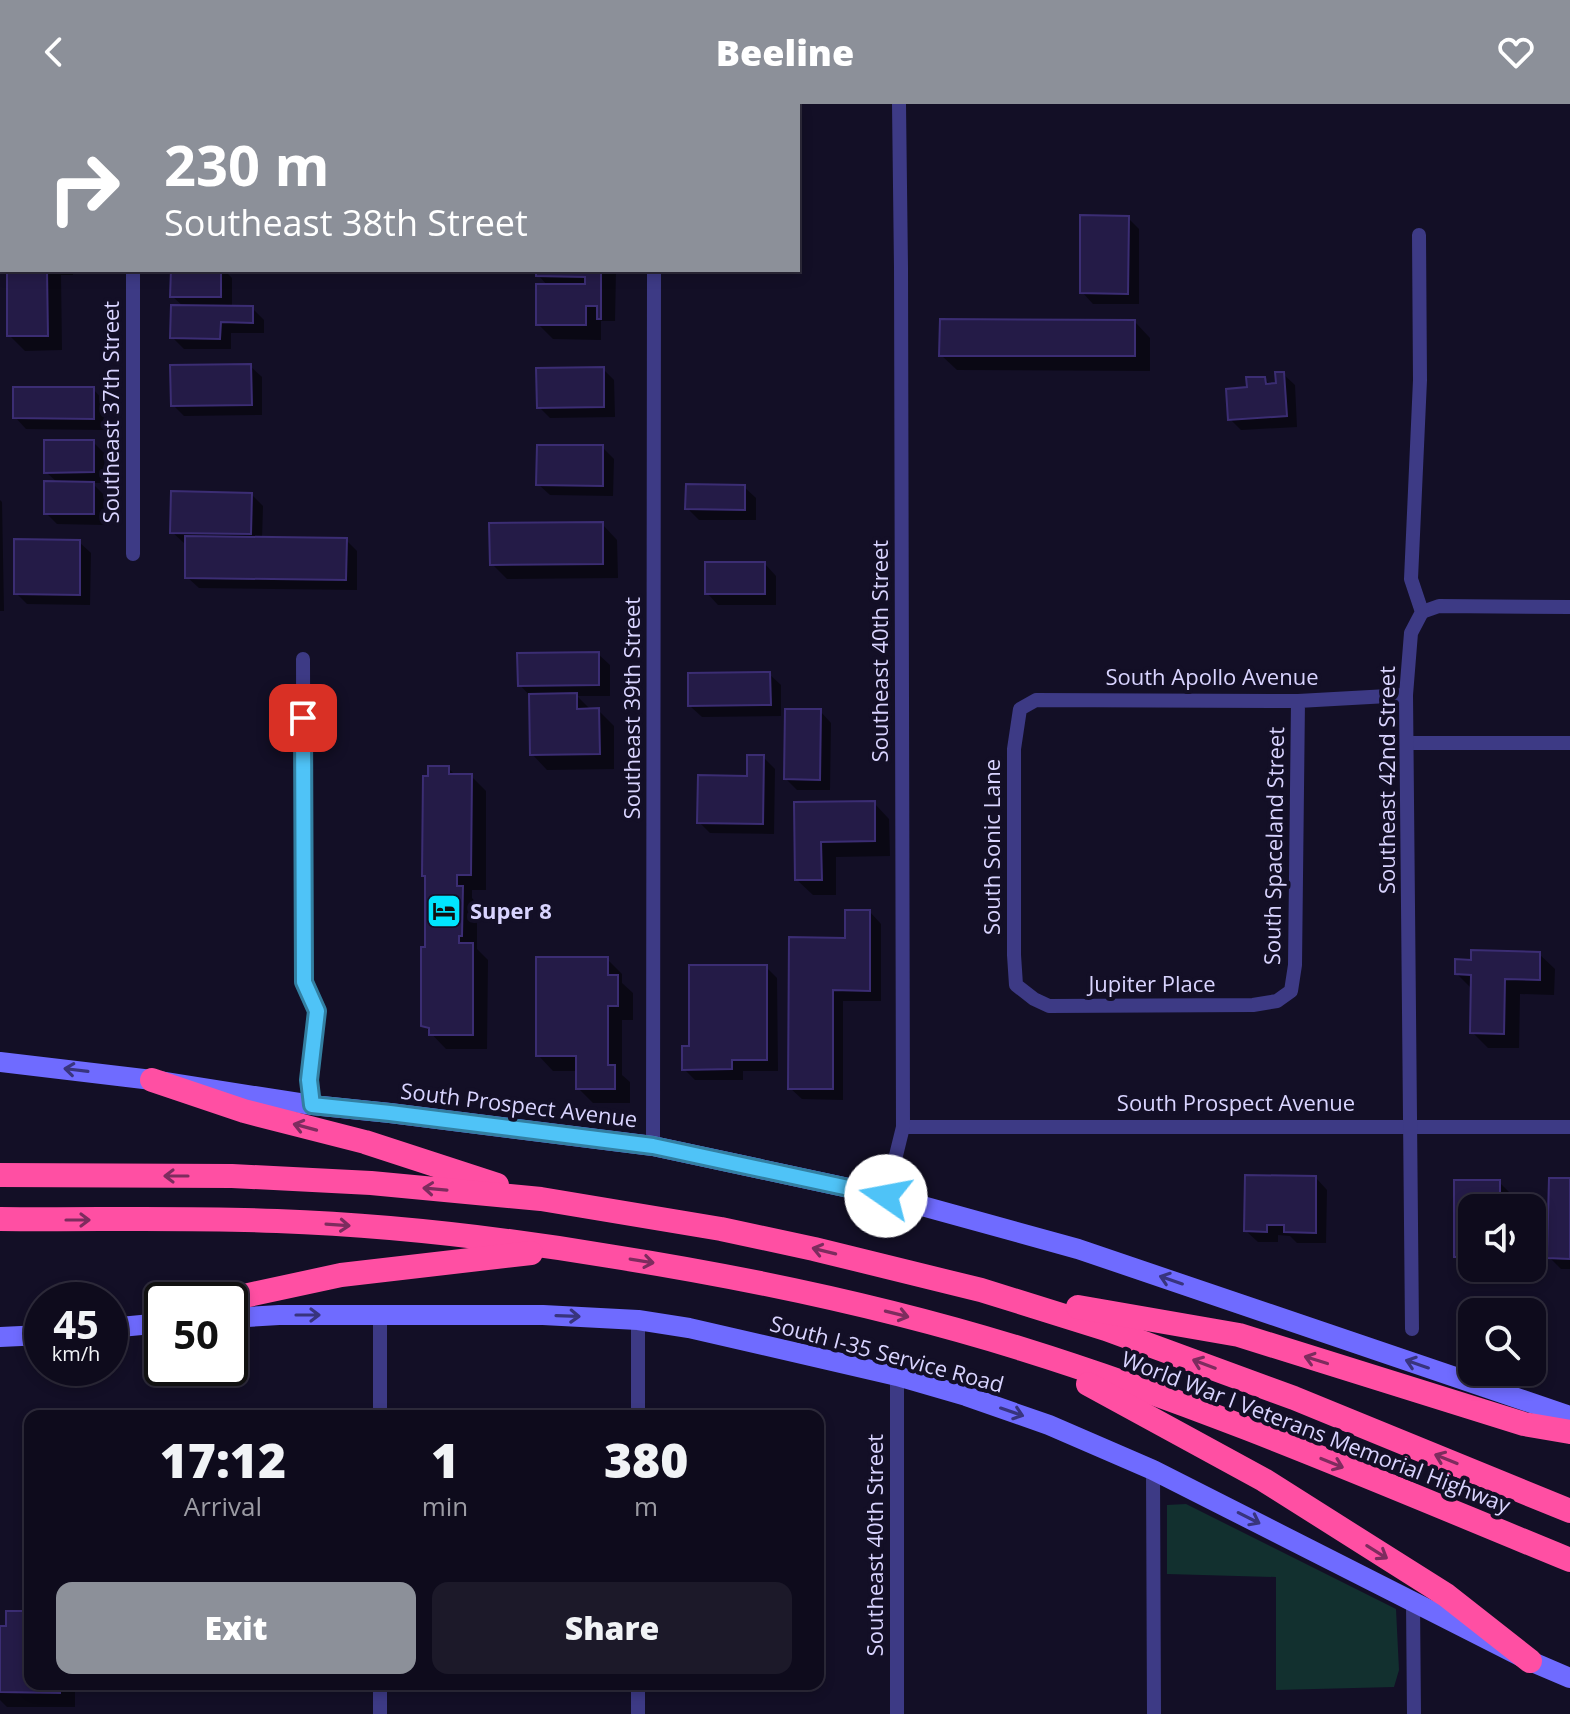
<!DOCTYPE html>
<html lang="en">
<head>
<meta charset="utf-8">
<style>
	:root { --surface:#0e0b1c; --page:#1c1929; --text:#f1f3f6; --muted:#9b9ba3; --line:#2e2b3b; --accent:#8c9099 }
	body { margin:0; font-family:"Open Sans",sans-serif; background:var(--page); color:var(--text); height:100vh; display:flex; flex-direction:column; font-size:30px; white-space:nowrap }
	* { box-sizing:border-box; margin:0 }
	p { font-size:26px; color:var(--muted) }
	.icon { flex:none; width:44px; height:44px; fill:none; stroke:currentColor; stroke-width:2; stroke-linecap:round; stroke-linejoin:round }
	.map { position:relative; flex:1; overflow:hidden }
	.drawer { position:absolute; left:24px; top:1306px; width:800px; height:280px; display:flex; flex-direction:column; background:var(--surface); border-radius:16px; box-shadow:0 4px 12px #0003,0 0 0 2px var(--line) }
	.drawer>* { flex:none }
	.hud { position:absolute; left:0px; top:0px; width:800px; height:168px; box-shadow:0 4px 12px #0003,0 0 0 2px var(--line); background:#8c9099; color:#fff; overflow:hidden }
	.buttons { position:absolute; left:1458px; top:1090px; display:grid; gap:16px }
	.buttons a { display:grid; place-items:center; width:88px; height:88px; border-radius:16px; background:var(--surface); box-shadow:0 4px 12px #0003,0 0 0 2px var(--line); font-size:40px }
	.speed { position:absolute; left:24px; top:1178px; display:flex; gap:16px; font-size:40px; font-weight:700; text-align:center }
	.speed>* { display:grid; place-content:center; width:104px; height:104px; border-radius:50%; background:var(--surface); box-shadow:0 4px 12px #0003,0 0 0 2px var(--line); line-height:1 }
	.speed small { font-size:20px; font-weight:400 }
	.speed .limit { border:4px solid #111; border-radius:12px; background:#fff; color:#111 }
	.pin { position:absolute; display:grid; place-items:center; width:68px; height:68px; color:#fff; margin:-34px; border-radius:16px; box-shadow:0 4px 12px #0006 }
	.me { position:absolute; width:88px; margin:-44px; rotate:282deg; stroke-linejoin:round; filter:drop-shadow(0 0 6px #0008) }
	.turn { display:flex; align-items:center; gap:28px; height:168px; padding:0 32px; font-size:36px }
	.turn .icon { width:104px; height:104px; stroke-width:2.5 }
	.turn b { display:block; font-size:56px; line-height:68px }
	.eta { display:flex; justify-content:space-evenly; align-items:center; height:136px; text-align:center }
	.eta b { font-size:48px; font-weight:800; line-height:56px }
	.cta { display:flex; gap:16px; margin-top:auto; padding:16px 32px }
	.cta a { flex:1; height:92px; border-radius:16px; background:var(--accent); color:#fff; font-size:32px; font-weight:800; line-height:92px; text-align:center }
	.cta a+a { background:var(--page); color:var(--text) }
	header { display:flex; justify-content:space-between; align-items:center; height:104px; padding:0 32px; background:var(--accent); color:#fff; font-size:36px; font-weight:800 }
	.map>svg:first-child { display:block }
	.green { fill:#12302f }
	.shadow { fill:#0007 }
	.building { fill:#241b47; stroke:#3b2d73; stroke-width:2 }
	.lines { fill:none; stroke-linecap:round; stroke-linejoin:round }
	.street { stroke:#3d3a85; stroke-width:14 }
	.secondary { stroke:#6f6bff; stroke-width:20 }
	.highway { stroke:#ff4fa3; stroke-width:24 }
	.oneway { stroke:#38347d }
	.oneway2 { stroke:#7d2c5e }
	.route-casing { stroke:#337fa1; stroke-width:20 }
	.route { stroke:#4fc3f7; stroke-width:14 }
	.labels { text-anchor:middle; stroke-width:8; stroke-linejoin:round; paint-order:stroke }
	.street-label { font-size:22px; fill:#d9d4ff; stroke:#130f26 }
	.poi-label { font-size:22px; font-weight:bold; fill:#d9d4ff; stroke:#130f26; text-anchor:start }
</style>
</head>
<body>
<header><svg class="icon" aria-label="back" viewBox="0 0 24 24"><path d="M15 5l-7 7 7 7"/></svg>Beeline<svg class="icon" aria-label="heart" viewBox="0 0 24 24"><path d="M12 20l-8-8c-3-5 5-10 8-4 3-6 11-1 8 4z"/></svg></header>
<div class="map">
<svg width="1570" height="1610" viewBox="0 0 1570 1610">
	<rect width="100%" height="100%" fill="#130f26"/>
	<path class="green" d="M1186,1400L1396,1505L1399,1566L1394,1583L1276,1586V1473L1167,1470V1401Z"/>
	<g class="shadow">
		<path d="M1128,114L1139,125V200H1093L1082,188Z"/>
		<path d="M9,166H73V171H61L62,246L25,247L9,231Z"/>
		<path d="M173,166H224L232,174V204H252L264,216V229H231V245H184L172,233L184,203L172,192Z"/>
		<path d="M538,166H616L615,217H601V236L553,235L538,220L548,182L538,171Z"/>
		<path d="M1135,218L1150,234V267L957,266L941,251Z"/>
		<path d="M250,262L262,273V311L184,312L173,301Z"/>
		<path d="M603,265L614,276L615,313L550,314L539,303Z"/>
		<path d="M1283,270L1295,281L1297,323L1241,326L1230,315L1249,285L1265,275L1272,282L1278,281Z"/>
		<path d="M93,285L104,297V326L26,325L15,313Z"/>
		<path d="M93,338L104,349L105,379H92L104,391V421L57,420L46,409L58,379L46,368Z"/>
		<path d="M602,343L614,355L613,392L550,391L538,380Z"/>
		<path d="M744,383L756,394V416H699L687,404Z"/>
		<path d="M251,390L263,402L262,435L346,436L357,447V486L199,484L187,473V439H184L172,428Z"/>
		<path d="M0,396L2,398L4,507H0Z"/>
		<path d="M602,420L617,436L618,474L507,475L492,460Z"/>
		<path d="M79,438L91,449L90,501L27,500L16,489Z"/>
		<path d="M765,460L776,472V501H718L707,489Z"/>
		<path d="M598,550L610,561V592H577L591,606H598L614,622V665L547,666L532,650L531,593L520,581Z"/>
		<path d="M769,570L781,581V612L702,613L690,602Z"/>
		<path d="M820,607L831,619L830,686H797L786,675Z"/>
		<path d="M763,653L775,665L774,730L710,729L699,718L749,674Z"/>
		<path d="M448,664L456,672H471L486,687V786H472V794L477,800V845L488,856L487,945H446L423,921L427,845Z"/>
		<path d="M874,699L889,715L890,752L836,753V791H813L797,776L796,700Z"/>
		<path d="M870,808L881,820V897H843V996L802,995L790,984L847,836Z"/>
		<path d="M1539,850L1555,865L1554,891L1520,890L1519,944H1488L1472,928L1473,886L1457,870Z"/>
		<path d="M607,855L622,870V879L633,889V916H622V971L630,978V999H593L578,984V967H553L538,951Z"/>
		<path d="M766,863L777,874L778,967H743V976H695L684,965Z"/>
		<path d="M1316,1074L1327,1086L1326,1139H1297L1290,1132L1278,1131V1138H1258L1246,1127Z"/>
		<path d="M1570,1076V1165H1561L1550,1154Z"/>
		<path d="M1456,1078H1499L1511,1090V1104H1472V1164H1467L1456,1152Z"/>
		<path d="M30,1509V1580H75V1603H7L0,1596V1524H8Z"/>
		<path d="M103,1580H166V1583L105,1582Z"/>
	</g>
	<g class="building">
		<path d="M1080,111L1129,112L1128,190L1080,189Z"/>
		<path d="M7,166H47L48,232H7Z"/>
		<path d="M171,166H221V193H170Z"/>
		<path d="M536,166H601V215H597V202H586V221H536V180H585V173L536,172Z"/>
		<path d="M171,201L253,202V219L221,218L220,235L170,234Z"/>
		<path d="M940,215L1135,216V252H939Z"/>
		<path d="M251,260L252,301L171,302L170,261Z"/>
		<path d="M604,263V303L537,304L536,264Z"/>
		<path d="M1275,268H1284L1287,312L1228,316L1226,285L1247,283L1246,273H1265L1266,280L1276,279Z"/>
		<path d="M13,283H94V315L13,314Z"/>
		<path d="M44,336H94V368L44,369Z"/>
		<path d="M537,341H603V382L536,381Z"/>
		<path d="M44,377L94,378V410H44Z"/>
		<path d="M686,380L745,381V406L685,405Z"/>
		<path d="M171,387L252,389L251,430L170,429Z"/>
		<path d="M603,418V460L490,461L489,419Z"/>
		<path d="M185,432L347,434L346,476L185,474Z"/>
		<path d="M14,435L80,436V491L14,490Z"/>
		<rect x="705" y="458" width="60" height="32"/>
		<path d="M599,548V581L518,582L517,549Z"/>
		<path d="M770,568L771,601L688,602V569Z"/>
		<path d="M577,589V605L599,604L600,650L530,651L529,590Z"/>
		<path d="M785,605H821L820,676L784,675Z"/>
		<path d="M747,651H764L763,720L697,719L698,671L747,672Z"/>
		<path d="M428,662H449V670H472L471,771H457V782H463L462,832H459V839H473V931H429V924L421,922V843H425V772H422L423,672H428Z"/>
		<path d="M875,697V737L821,738L822,776H795L794,698Z"/>
		<path d="M845,806H870V887L833,886V985H788L789,833L845,834Z"/>
		<path d="M1471,846L1540,848V876L1505,875L1504,930L1470,929L1471,871L1455,870V855L1471,856Z"/>
		<path d="M536,853H608V871H618V902H608V961H615V985H576V952H536Z"/>
		<path d="M689,861H767V956H732V965L682,966V942H689Z"/>
		<path d="M1245,1071L1316,1072V1129L1284,1128V1121H1267V1128L1244,1127Z"/>
		<path d="M1549,1074H1570V1155L1547,1154Z"/>
		<path d="M1454,1076H1500V1104H1472V1153H1454Z"/>
		<path d="M6,1507H30V1580H60V1589L0,1588V1522H6Z"/>
	</g>
	<g class="lines">
		<g class="street">
			<path d="M133,0V2"/>
			<path d="M655,0V2"/>
			<path d="M133,166V450"/>
			<path d="M1422,508L1439,502L1570,503"/>
			<path d="M303,555L304,878L317,907L309,976L312,1001"/>
			<path d="M1298,597L1295,861L1291,887L1277,897L1253,901L1049,902L1034,895L1016,881L1014,851V645L1020,605L1036,596L1298,597L1406,591"/>
			<path d="M1408,639H1570"/>
			<path d="M903,1023H1570"/>
			<path d="M653,1042L654,166"/>
			<path d="M886,1092L903,1023L901,164L899,0"/>
			<path d="M380,1211V1312"/>
			<path d="M638,1216V1312"/>
			<path d="M1412,1225L1406,591L1411,529L1422,508L1411,475L1420,276L1419,131"/>
			<path d="M897,1272V1610"/>
			<path d="M1153,1366L1154,1610"/>
			<path d="M1413,1498L1414,1610"/>
			<path d="M380,1580V1610"/>
			<path d="M638,1580V1610"/>
		</g>
		<g class="secondary">
			<path d="M0,958L152,976L312,1001L390,1009L653,1042L886,1092L1078,1145L1570,1312"/>
			<path d="M230,1214L279,1211H543L638,1216L689,1224L897,1272L966,1292L1049,1321L1153,1366L1530,1557L1570,1574"/>
			<path d="M110,1224L162,1219"/>
			<path d="M0,1233L42,1231"/>
		</g>
		<g class="highway">
			<path d="M152,976L244,1007L365,1038L497,1081"/>
			<path d="M0,1071L232,1072L371,1079L541,1095L721,1125L814,1145L981,1186L1106,1225L1294,1294L1570,1407"/>
			<path d="M0,1115C92,1116 185,1113 277,1117C388,1121 500,1134 609,1152C749,1174 887,1203 1022,1245C1209,1303 1389,1382 1570,1456"/>
			<path d="M230,1197L244,1192L341,1171L531,1149"/>
			<path d="M1078,1203L1239,1231L1524,1320L1570,1328"/>
			<path d="M1088,1280L1264,1376L1446,1491L1530,1557"/>
		</g>
	</g>
	<defs><path id="oneway-shaft" d="M-6 0H5M1.5-3L5.5 0L1.5 3" fill="none" stroke-width="1.6" stroke-linecap="round" stroke-linejoin="round" transform="scale(2)"/></defs>
	<g class="oneway">
		<use href="#oneway-shaft" transform="translate(76 966) rotate(-173)"/>
		<use href="#oneway-shaft" transform="translate(1171 1176) rotate(-161)"/>
		<use href="#oneway-shaft" transform="translate(308 1211)"/>
		<use href="#oneway-shaft" transform="translate(568 1212) rotate(2)"/>
		<use href="#oneway-shaft" transform="translate(1417 1260) rotate(-161)"/>
		<use href="#oneway-shaft" transform="translate(1012 1308) rotate(19)"/>
		<use href="#oneway-shaft" transform="translate(1249 1414) rotate(27)"/>
	</g>
	<g class="oneway2">
		<use href="#oneway-shaft" transform="translate(305 1023) rotate(-165)"/>
		<use href="#oneway-shaft" transform="translate(176 1072) rotate(-180)"/>
		<use href="#oneway-shaft" transform="translate(435 1085) rotate(-175)"/>
		<use href="#oneway-shaft" transform="translate(78 1116)"/>
		<use href="#oneway-shaft" transform="translate(338 1121) rotate(4)"/>
		<use href="#oneway-shaft" transform="translate(824 1147) rotate(-166)"/>
		<use href="#oneway-shaft" transform="translate(642 1157) rotate(9)"/>
		<use href="#oneway-shaft" transform="translate(897 1210) rotate(14)"/>
		<use href="#oneway-shaft" transform="translate(1316 1256) rotate(-163)"/>
		<use href="#oneway-shaft" transform="translate(1204 1260) rotate(-159)"/>
		<use href="#oneway-shaft" transform="translate(1446 1355) rotate(-158)"/>
		<use href="#oneway-shaft" transform="translate(1332 1359) rotate(22)"/>
		<use href="#oneway-shaft" transform="translate(1377 1448) rotate(32)"/>
	</g>
	<g class="lines">
		<g class="route-casing">
			<path id="route" d="M303,614L304,878L317,907L309,976L312,1001L390,1009L653,1042L886,1092"/>
		</g>
		<use href="#route" class="route"/>
	</g>
	<defs>
		<g id="hotel-square" transform="scale(1.8)"><rect x="-9" y="-9" width="18" height="18" rx="4" fill="#00e5ff" stroke="#130f26"/><path d="M-6-4.5h1.5V1H6V5H4.5V3h-9V5H-6ZM-4 0a1.8 1.8 0 1 1 3.6 0ZM.5 0V-2.5h3Q6-2.5 6 0Z" fill="#111"/></g>
	</defs>
	<g fill-rule="evenodd">
		<use href="#hotel-square" x="444" y="807"/>
	</g>
	<g class="labels">
		<g class="street-label">
			<text transform="translate(111 308) rotate(-90)" y="8">Southeast 37th Street</text>
			<text transform="translate(880 547) rotate(-90)" y="8">Southeast 40th Street</text>
			<text x="1212" y="581">South Apollo Avenue</text>
			<text transform="translate(632 604) rotate(-90)" y="8">Southeast 39th Street</text>
			<text transform="translate(1387 676) rotate(-90)" y="8">Southeast 42nd Street</text>
			<text transform="translate(1274 742) rotate(-89)" y="8">South Spaceland Street</text>
			<text transform="translate(992 743) rotate(-90)" y="8">South Sonic Lane</text>
			<text x="1152" y="888">Jupiter Place</text>
			<text x="1236" y="1007">South Prospect Avenue</text>
			<text transform="translate(519 1001) rotate(7)" y="8">South Prospect Avenue</text>
			<text transform="translate(887 1250) rotate(15)" y="8">South I-35 Service Road</text>
			<text transform="translate(1316 1328) rotate(21)" y="8">World War I Veterans Memorial Highway</text>
			<text transform="translate(875 1441) rotate(-90)" y="8">Southeast 40th Street</text>
		</g>
		<g class="poi-label">
			<text x="470" y="815">Super 8</text>
		</g>
	</g>
</svg>
<div class="buttons">
<a><svg class="icon" aria-label="sound" viewBox="0 0 24 24"><path d="M4 9h4l5-4v14l-5-4H4zM17 9q2 3 0 6"/></svg></a>
<a><svg class="icon" aria-label="search" viewBox="0 0 24 24"><circle cx="10" cy="10" r="6"/><path d="M15 15l6 6"/></svg></a>
</div>
<div class="speed"><div>45<small>km/h</small></div><div class="limit">50</div></div>
<div class="pin" style="left:303px;top:614px;background:#d93025"><svg class="icon" aria-label="arrive" viewBox="0 0 24 24"><path d="M6 21V4h12l-3 4 3 4H6"/></svg></div>
<svg class="me" style="left:886px;top:1092px" viewBox="-20 -20 40 40"><circle r="19" fill="#fff"/><path d="M0-13L10 11 0 6-10 11z" fill="#4fc3f7"/></svg>
<div class="hud">
<div class="turn"><svg class="icon" aria-label="right" viewBox="0 0 24 24"><path d="M7 20v-9h11M14 6l5 5-5 5"/></svg><div><b>230 m</b>Southeast 38th Street</div></div>
</div>
<section class="drawer">
<div class="eta">
<div><b>17:12</b><p>Arrival</p></div>
<div><b>1</b><p>min</p></div>
<div><b>380</b><p>m</p></div>
</div>
<div class="cta"><a>Exit</a><a>Share</a></div>
</section>
</div>
</body>
</html>
